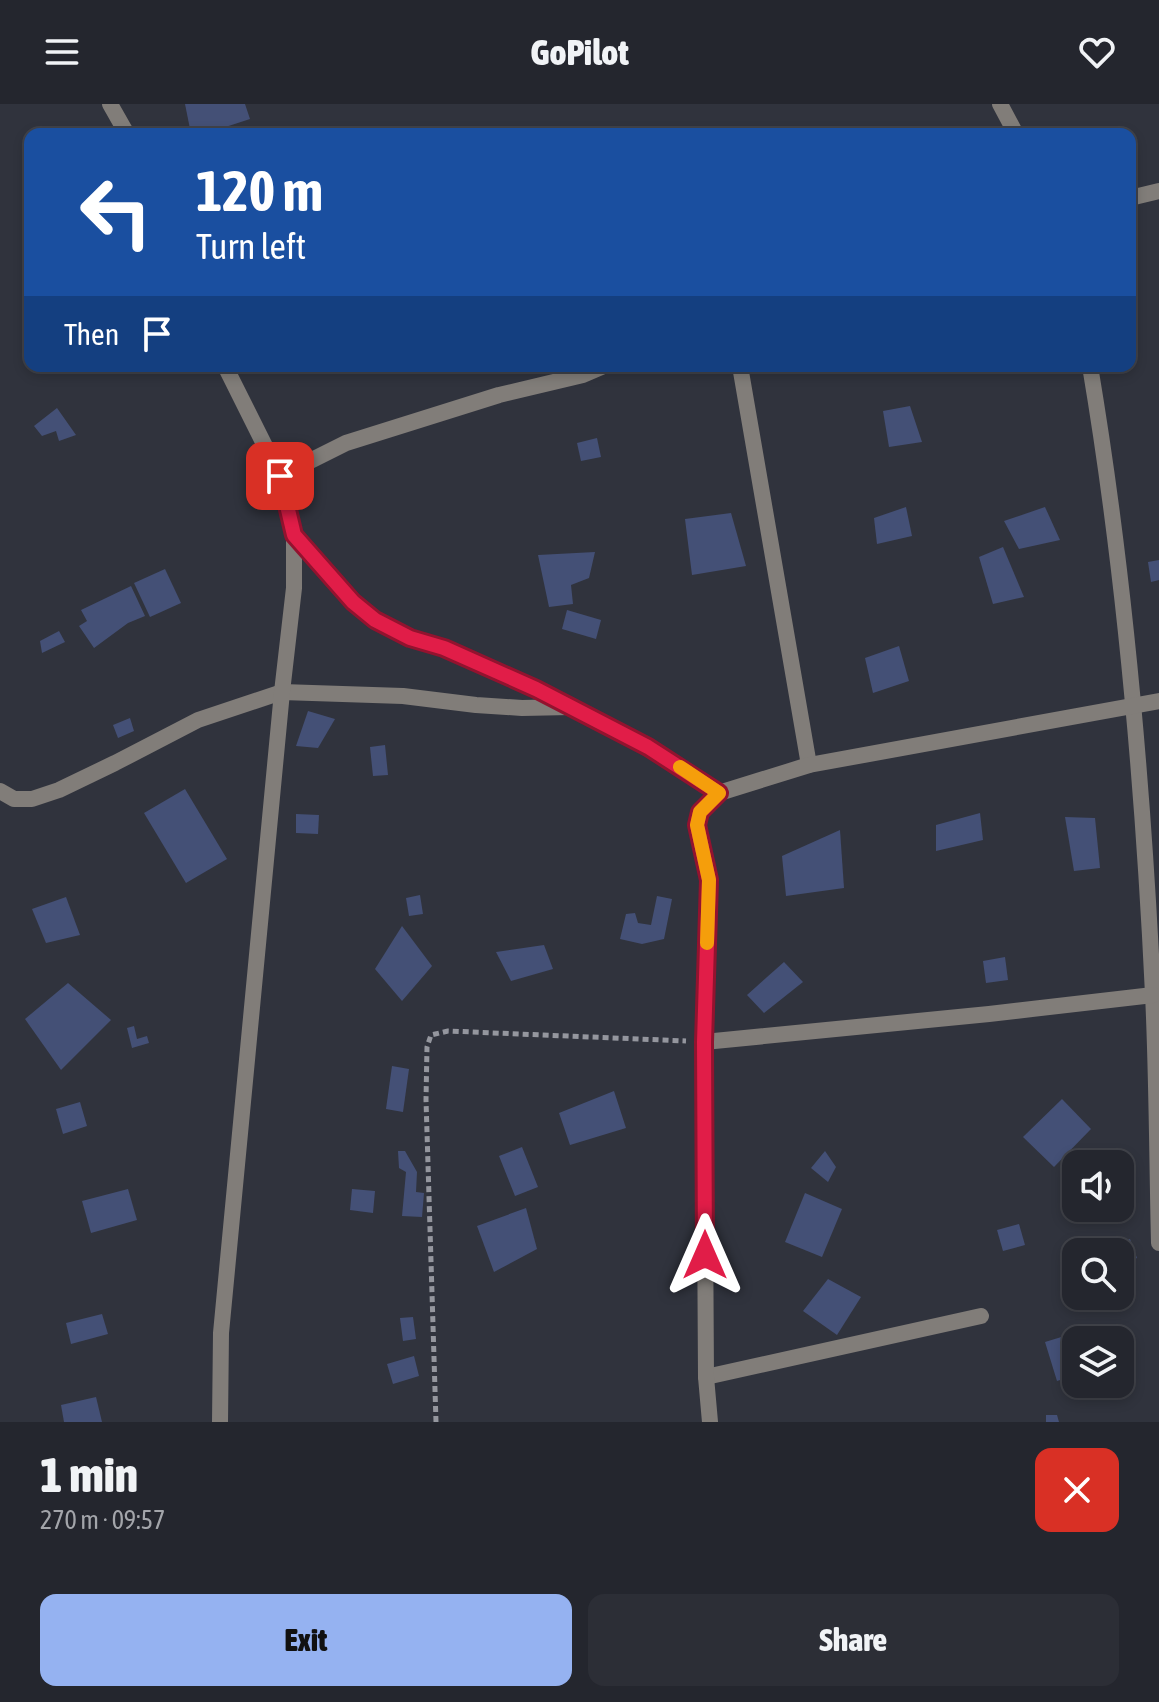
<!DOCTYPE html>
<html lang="en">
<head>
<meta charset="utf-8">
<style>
	:root { --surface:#24262e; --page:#2c2e36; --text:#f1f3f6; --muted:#a3a5aa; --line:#41434a; --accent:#95b2f1 }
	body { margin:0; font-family:"Asap Condensed",sans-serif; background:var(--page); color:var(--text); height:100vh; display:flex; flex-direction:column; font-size:30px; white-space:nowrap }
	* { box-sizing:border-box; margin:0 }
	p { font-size:26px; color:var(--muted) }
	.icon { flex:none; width:44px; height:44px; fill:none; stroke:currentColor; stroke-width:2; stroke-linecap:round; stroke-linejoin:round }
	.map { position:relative; height:1318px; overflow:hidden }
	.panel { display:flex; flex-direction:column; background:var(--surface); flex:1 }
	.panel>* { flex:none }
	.guide { position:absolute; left:24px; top:24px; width:1112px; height:244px; border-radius:16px; box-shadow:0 4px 12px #0003,0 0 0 2px var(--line); background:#1a4fa0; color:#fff; overflow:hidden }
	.controls { position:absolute; left:1062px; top:1046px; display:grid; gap:16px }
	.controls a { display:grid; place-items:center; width:72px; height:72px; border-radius:16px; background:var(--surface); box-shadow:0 4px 12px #0003,0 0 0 2px var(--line); font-size:40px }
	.pin { position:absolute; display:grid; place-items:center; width:68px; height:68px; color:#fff; margin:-34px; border-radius:16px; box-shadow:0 4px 12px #0006 }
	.me { position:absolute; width:88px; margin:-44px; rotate:0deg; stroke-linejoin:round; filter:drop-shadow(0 0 6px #0008) }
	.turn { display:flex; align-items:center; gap:28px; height:168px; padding:0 40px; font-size:36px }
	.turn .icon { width:104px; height:104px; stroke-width:2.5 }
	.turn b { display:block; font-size:56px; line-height:68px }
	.then { display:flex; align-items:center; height:76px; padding:0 40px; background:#0003; gap:16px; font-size:30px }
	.round { display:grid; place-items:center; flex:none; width:84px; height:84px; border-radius:16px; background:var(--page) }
	.head { display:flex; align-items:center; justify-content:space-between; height:136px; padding:0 40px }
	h1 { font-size:48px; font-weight:800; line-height:60px }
	.primary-button { display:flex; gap:16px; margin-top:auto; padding:16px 40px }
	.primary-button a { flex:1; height:92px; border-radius:16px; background:var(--accent); color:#111; font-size:32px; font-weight:800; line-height:92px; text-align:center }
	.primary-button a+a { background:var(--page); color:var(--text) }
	header { display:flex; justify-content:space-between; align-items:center; height:104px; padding:0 40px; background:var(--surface); font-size:36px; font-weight:800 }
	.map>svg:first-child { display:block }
	.building { fill:#445076 }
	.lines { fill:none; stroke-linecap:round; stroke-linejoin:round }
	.path { stroke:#94969e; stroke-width:5; stroke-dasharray:6 4; stroke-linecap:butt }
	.street { stroke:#817d79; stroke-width:16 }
	.route-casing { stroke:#92132f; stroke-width:20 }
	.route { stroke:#e11d48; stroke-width:14 }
	.slow { stroke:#f59e0b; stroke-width:14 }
</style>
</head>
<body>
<header><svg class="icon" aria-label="menu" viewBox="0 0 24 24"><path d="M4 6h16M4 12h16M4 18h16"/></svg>GoPilot<svg class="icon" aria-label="heart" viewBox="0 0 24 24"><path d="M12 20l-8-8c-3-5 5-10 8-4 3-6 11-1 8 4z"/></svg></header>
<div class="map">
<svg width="1159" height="1318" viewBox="0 0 1159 1318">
	<rect width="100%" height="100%" fill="#30333d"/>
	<g class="building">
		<path d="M185,0H245L250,15L204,30H191Z"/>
		<path d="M910,302L922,338L889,343L883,307Z"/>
		<path d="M57,304L76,331L59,337L56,327L42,332L34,322Z"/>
		<path d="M597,334L601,353L581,357L577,339Z"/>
		<path d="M906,403L912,432L877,440L874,414Z"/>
		<path d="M1045,403L1060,436L1019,445L1004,417Z"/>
		<path d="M731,409L746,462L692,471L685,415Z"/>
		<path d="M1003,443L1024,493L993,500L979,453Z"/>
		<path d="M595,448L589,474L571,481L573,500L549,503L538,451Z"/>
		<path d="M1159,456V476L1151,478L1148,458Z"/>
		<path d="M165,465L181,499L150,513L134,479Z"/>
		<path d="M131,482L145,512L128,519L94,544L79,522L87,517L81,506Z"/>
		<path d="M567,506L601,516L596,535L562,525Z"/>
		<path d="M59,527L65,538L42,549L40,537Z"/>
		<path d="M899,542L909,577L873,589L865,554Z"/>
		<path d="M308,607L335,615L318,644L296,642Z"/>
		<path d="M130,614L134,627L118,634L113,621Z"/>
		<path d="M385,641L388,671L373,672L370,643Z"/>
		<path d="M185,685L227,755L186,779L144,709Z"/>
		<path d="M980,709L983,736L936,747V721Z"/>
		<path d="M296,710L319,711L318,730L296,729Z"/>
		<path d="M1065,713L1095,714L1100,764L1074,767Z"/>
		<path d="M840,726L844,784L786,792L782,752Z"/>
		<path d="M420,791L423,810L409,812L406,794Z"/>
		<path d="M657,792L672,795L664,835L642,840L620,835L626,810L635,809L638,819L651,821Z"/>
		<path d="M66,793L80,831L46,839L32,805Z"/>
		<path d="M402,822L432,862L402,897L375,865Z"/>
		<path d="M544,841L553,865L511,877L496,848Z"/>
		<path d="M1005,853L1008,876L986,879L983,857Z"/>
		<path d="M784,858L803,878L764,909L747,891Z"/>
		<path d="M68,879L111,916L61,966L25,915Z"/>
		<path d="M134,922L137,935L147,932L149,939L132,944L127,924Z"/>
		<path d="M392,962L409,965L403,1008L386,1005Z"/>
		<path d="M614,987L626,1024L570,1041L559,1009Z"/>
		<path d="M1062,995L1091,1025L1054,1063L1023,1033Z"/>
		<path d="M80,998L87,1022L63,1030L56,1005Z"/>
		<path d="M522,1043L538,1083L515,1092L499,1052Z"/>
		<path d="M398,1047H405L417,1068L416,1088L424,1089L422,1113L402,1112L406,1068L399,1064Z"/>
		<path d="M825,1047L836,1063L828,1078L811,1064Z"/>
		<path d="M128,1085L137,1116L91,1129L82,1097Z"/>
		<path d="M352,1085L375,1087L373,1109L350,1106Z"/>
		<path d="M805,1089L842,1105L822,1153L785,1138Z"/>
		<path d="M526,1104L537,1145L494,1168L477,1122Z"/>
		<path d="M1019,1120L1025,1141L1003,1147L997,1126Z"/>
		<path d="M1130,1135L1137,1154L1120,1161V1148H1115L1112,1142Z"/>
		<path d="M1100,1140L1102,1148H1076L1075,1165L1070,1148Z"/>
		<path d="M828,1175L861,1193L837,1231L803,1207Z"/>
		<path d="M102,1210L108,1230L71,1240L66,1219Z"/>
		<path d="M413,1213L416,1235L403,1237L400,1214Z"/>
		<path d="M1094,1223L1098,1236H1076V1271L1057,1277L1045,1238Z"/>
		<path d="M414,1252L419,1272L393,1280L387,1260Z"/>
		<path d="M96,1293L102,1318H64L61,1301Z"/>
		<path d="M1046,1311H1057L1059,1318H1046Z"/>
	</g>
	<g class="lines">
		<path class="path" d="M436,1318L426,996L427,943L431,931L448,927L686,937"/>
		<g class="street">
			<path d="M110,0L127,30"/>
			<path d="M1000,0L1016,30"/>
			<path d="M1130,94L1159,87"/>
			<path d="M740,262L809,661"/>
			<path d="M1090,262C1125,470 1143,680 1153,890C1157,973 1157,1056 1159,1139"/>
			<path d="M280,372L346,339L499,291L583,271L604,262"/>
			<path d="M294,431L353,498L375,516L410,534L444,544L536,585L648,643L719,689"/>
			<path d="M0,687L14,695H32L59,686L115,659L198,616L282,588L403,592L476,601L522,604L570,603"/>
			<path d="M704,938L989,910L1153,891"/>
			<path d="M706,1273L981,1212"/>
			<path d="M220,1318L221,1229L282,588L294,484V431L280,372L225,262"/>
			<path d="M710,1318L706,1273L704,938L709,776L697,721L700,708L719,689L809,661L1159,597"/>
		</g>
	</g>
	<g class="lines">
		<g class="route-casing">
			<path id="route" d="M280,372L294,431L353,498L375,516L410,534L444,544L536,585L648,643L719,689L700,708L697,721L709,776L704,938L705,1151"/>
		</g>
		<use href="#route" class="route"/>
		<path class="slow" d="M680,663L719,689L700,708L697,721L709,776L707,839"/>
	</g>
</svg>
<div class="controls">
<a><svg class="icon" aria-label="sound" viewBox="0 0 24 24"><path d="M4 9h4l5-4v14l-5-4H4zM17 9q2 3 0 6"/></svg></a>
<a><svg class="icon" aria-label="search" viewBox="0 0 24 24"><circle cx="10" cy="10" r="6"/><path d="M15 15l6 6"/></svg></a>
<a><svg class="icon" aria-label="layers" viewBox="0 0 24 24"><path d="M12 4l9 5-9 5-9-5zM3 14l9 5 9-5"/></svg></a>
</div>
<div class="pin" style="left:280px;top:372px;background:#d93025"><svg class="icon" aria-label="arrive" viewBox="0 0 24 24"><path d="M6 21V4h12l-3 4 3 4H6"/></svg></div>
<svg class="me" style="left:705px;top:1151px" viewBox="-20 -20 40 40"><path d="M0-17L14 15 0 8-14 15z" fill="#e11d48" stroke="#fff" stroke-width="4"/></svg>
<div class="guide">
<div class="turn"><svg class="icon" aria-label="left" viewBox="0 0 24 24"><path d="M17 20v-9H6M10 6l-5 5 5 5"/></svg><div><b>120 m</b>Turn left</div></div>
<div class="then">Then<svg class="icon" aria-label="arrive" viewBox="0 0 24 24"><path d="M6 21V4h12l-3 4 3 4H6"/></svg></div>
</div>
</div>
<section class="panel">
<div class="head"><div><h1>1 min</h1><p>270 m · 09:57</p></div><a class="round" style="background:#d93025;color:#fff"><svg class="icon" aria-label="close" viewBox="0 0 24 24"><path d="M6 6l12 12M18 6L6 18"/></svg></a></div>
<div class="primary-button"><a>Exit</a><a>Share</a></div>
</section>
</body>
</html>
